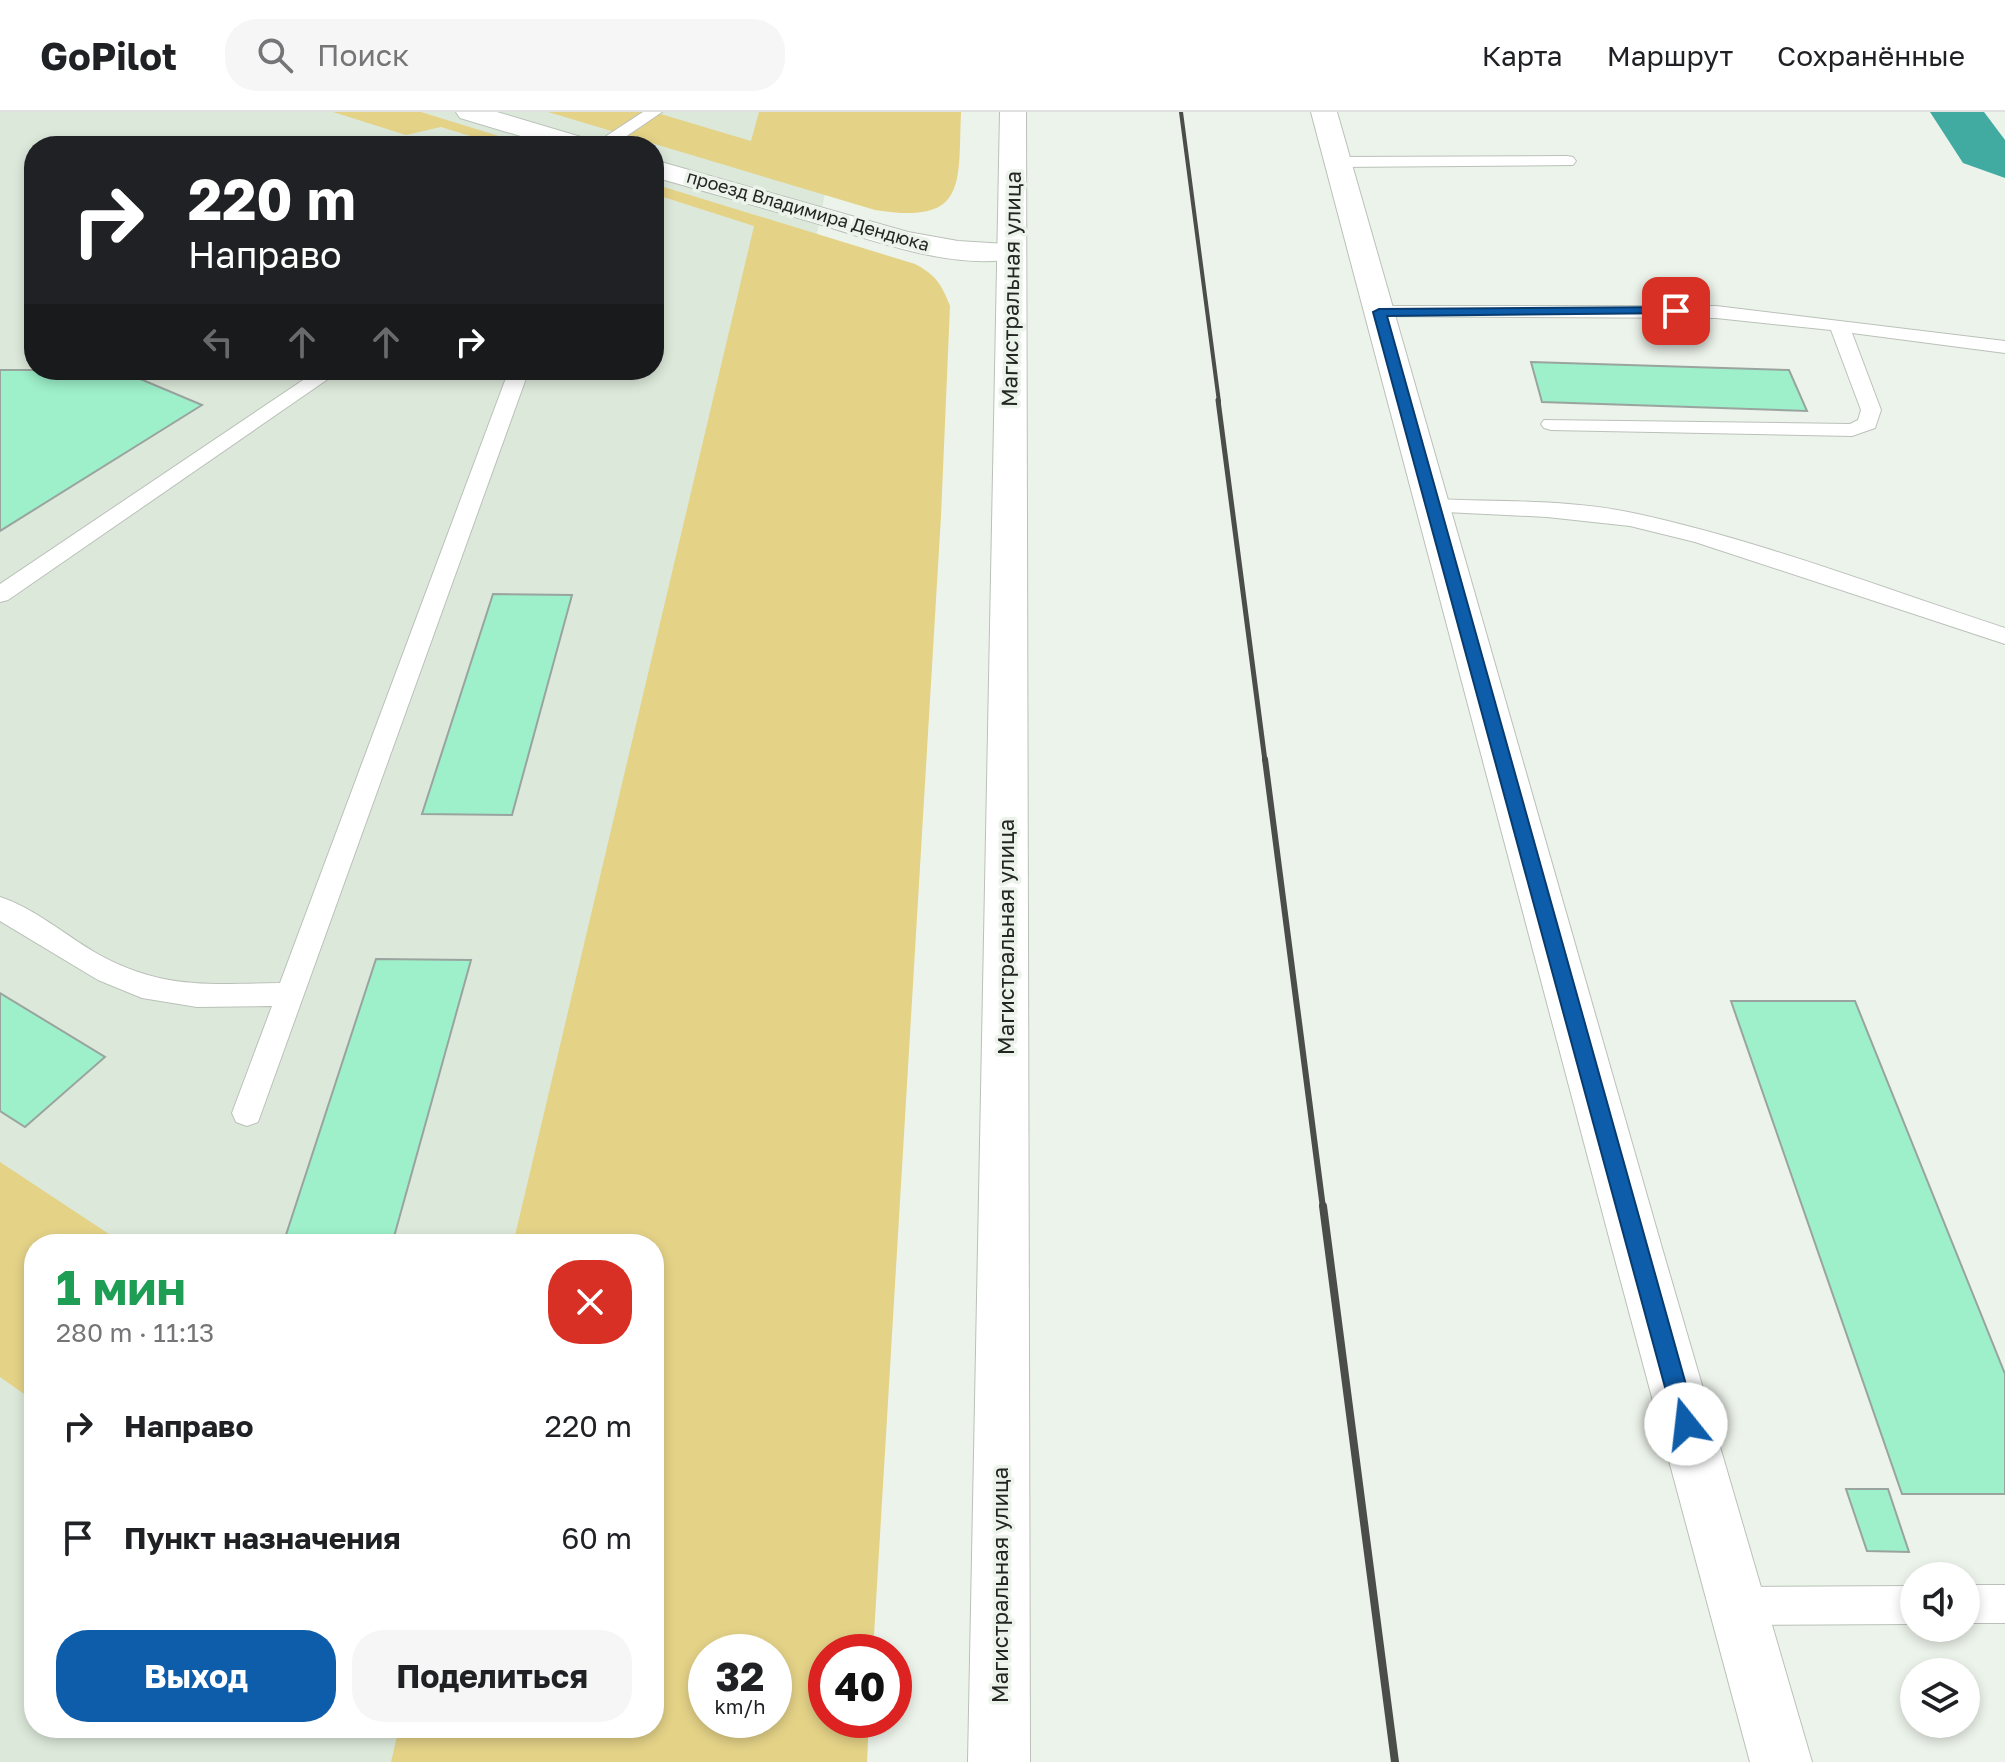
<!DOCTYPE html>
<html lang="ru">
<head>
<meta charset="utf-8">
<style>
	:root { --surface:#fff; --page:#f6f6f6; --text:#202124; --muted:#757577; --line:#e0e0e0; --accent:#0d5dab }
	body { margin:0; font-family:"Golos Text",sans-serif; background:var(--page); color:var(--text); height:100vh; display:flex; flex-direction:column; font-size:30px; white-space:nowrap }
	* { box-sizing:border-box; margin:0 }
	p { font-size:26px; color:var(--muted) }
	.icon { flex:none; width:44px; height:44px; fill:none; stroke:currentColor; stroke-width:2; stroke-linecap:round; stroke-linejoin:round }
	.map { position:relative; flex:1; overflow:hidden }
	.sheet { position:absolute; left:24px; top:1122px; width:640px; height:504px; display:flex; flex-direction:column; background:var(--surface); border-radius:32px; box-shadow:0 4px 12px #0003 }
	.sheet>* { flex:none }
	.hud { position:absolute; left:24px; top:24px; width:640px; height:244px; border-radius:32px; box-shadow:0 4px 12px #0003; background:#202124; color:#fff; overflow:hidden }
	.buttons { position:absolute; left:1900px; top:1450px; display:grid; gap:16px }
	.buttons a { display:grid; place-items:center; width:80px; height:80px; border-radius:50%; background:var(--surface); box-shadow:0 4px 12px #0003; font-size:40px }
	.speed { position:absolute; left:688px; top:1522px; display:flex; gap:16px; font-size:40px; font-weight:700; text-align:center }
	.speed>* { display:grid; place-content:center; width:104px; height:104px; border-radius:50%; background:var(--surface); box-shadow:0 4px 12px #0003; line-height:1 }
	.speed small { font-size:20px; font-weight:400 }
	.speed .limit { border:12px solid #d22; background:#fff; color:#111 }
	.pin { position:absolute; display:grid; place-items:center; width:68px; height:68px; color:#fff; margin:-34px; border-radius:16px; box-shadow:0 4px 12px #0006 }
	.me { position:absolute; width:88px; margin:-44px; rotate:344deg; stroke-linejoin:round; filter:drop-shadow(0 0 6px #0008) }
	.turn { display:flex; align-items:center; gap:28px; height:168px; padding:0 32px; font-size:36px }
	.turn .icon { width:104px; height:104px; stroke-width:2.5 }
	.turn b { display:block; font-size:56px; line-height:68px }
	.lanes { display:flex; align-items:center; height:76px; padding:0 32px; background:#0003; justify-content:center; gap:40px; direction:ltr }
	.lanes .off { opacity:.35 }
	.round { display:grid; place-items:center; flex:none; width:84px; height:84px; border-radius:32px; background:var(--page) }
	.head { display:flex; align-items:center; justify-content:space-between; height:136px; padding:0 32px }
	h1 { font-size:48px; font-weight:700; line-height:60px; color:#1e9e55 }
	.cta { display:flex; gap:16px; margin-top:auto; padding:16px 32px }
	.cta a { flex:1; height:92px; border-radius:32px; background:var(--accent); color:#fff; font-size:32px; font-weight:700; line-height:92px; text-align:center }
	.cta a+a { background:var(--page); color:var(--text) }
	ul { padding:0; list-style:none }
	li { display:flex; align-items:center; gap:24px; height:112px; padding:0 32px }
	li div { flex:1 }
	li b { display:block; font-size:30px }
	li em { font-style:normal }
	header { display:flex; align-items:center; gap:48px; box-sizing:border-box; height:112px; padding:0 40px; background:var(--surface); border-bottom:2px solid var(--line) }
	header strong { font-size:38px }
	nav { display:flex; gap:44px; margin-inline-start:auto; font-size:28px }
	.search { width:560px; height:72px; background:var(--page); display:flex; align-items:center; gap:20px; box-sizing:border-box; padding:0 28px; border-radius:32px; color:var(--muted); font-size:30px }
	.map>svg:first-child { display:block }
	.built { fill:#dce9da; fill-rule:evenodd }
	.green { fill:#e4d287; fill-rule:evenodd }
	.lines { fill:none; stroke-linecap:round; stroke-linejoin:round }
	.river { fill:#41aba1; fill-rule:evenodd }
	.building { fill:#9df0ca; stroke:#9aa49f; stroke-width:2 }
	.service-casing { stroke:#bac1b9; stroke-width:2 }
	.minor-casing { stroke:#bac1b9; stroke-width:2 }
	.tertiary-casing { stroke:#bac1b9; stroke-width:2 }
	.secondary-casing { stroke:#bac1b9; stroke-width:2 }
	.service { fill:#fff; fill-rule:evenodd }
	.minor { fill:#fff; fill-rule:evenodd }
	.tertiary { fill:#fff; fill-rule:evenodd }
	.secondary { fill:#fff; fill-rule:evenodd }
	.rail-far3 { stroke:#4a4d49; stroke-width:4 }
	.rail-far2 { stroke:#4a4d49; stroke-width:5 }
	.rail-far1 { stroke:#4a4d49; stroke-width:6 }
	.rail { stroke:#4a4d49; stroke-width:8 }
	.route { fill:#0d5dab; stroke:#083c6f; stroke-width:2 }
	.labels { text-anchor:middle; stroke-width:7; stroke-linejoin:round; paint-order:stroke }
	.far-street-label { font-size:18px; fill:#242623; stroke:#ecf3ea }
	.street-label { font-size:22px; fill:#242623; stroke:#ecf3ea }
</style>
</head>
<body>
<header>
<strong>GoPilot</strong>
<div class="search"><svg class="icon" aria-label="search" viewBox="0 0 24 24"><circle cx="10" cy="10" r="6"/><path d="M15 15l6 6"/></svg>Поиск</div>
<nav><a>Карта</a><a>Маршрут</a><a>Сохранённые</a></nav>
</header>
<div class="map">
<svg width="2005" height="1650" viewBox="0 0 2005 1650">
	<rect width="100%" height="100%" fill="#ecf3ea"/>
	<path class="built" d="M0,0H842L607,1132H34V1616H506L499,1650H0ZM34,34H654V258H34Z"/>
	<g class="green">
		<path d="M333,0H421L531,34H503L441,15L406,23Z"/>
		<path d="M548,0H654L751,29L759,0H961C958,72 968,113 875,98Z"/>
		<path d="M654,72L915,152C936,163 942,173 950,194L941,404L873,1540H826V1608H869L867,1650H391L399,1616H654V1132H513L754,114L654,82ZM706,1540H774V1608H706Z"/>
		<path d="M0,1050L124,1132H34V1289L0,1265Z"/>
	</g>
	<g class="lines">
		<path class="river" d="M1930,0H1984L2005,28V66L1963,51Z"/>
	</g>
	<g class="building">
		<path d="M1531,250L1789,258L1807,299L1542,290Z"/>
		<path d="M0,258H119L202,293L0,419Z"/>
		<path d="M493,482L572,483L512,703L422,702Z"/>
		<path d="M376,847L471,848L392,1132H283Z"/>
		<path d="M0,881L105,945L25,1015L0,999Z"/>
		<path d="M1731,889H1855L2005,1262V1382H1902Z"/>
		<path d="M1846,1377H1888L1909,1440L1867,1439Z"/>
	</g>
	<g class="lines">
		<g class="service-casing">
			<g id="service">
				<path d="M643,0H662L612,34H591Z"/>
				<path d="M1567,44L1573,45L1576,49L1573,53L1338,55L1329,50L1338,45Z"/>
				<path d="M1379,194H1716L2005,229V241L1852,221L1881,298L1875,316L1852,324L1551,318L1544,316L1541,312L1544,308L1850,312L1858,308L1861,298L1831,218L1716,206L1372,204L1369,200L1372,196Z"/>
				<path d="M318,258H341L8,488L0,490V472Z"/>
				<path d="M509,258H529L258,1010L247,1014L236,1010L232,1001L272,894L197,895L142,886L98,868L0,809V785C34,796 65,823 96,841C162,878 208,872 280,871Z"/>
				<path d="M1433,387C1499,390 1568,387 1633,401C1759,428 1882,476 2005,516V532L1695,430L1630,414L1547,405L1425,399L1422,394Z"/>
				<rect x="1966" y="1473" width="39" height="38"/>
				<path d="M1914,1474V1512L1737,1513L1724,1507L1718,1494L1724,1481L1737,1475Z"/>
			</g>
		</g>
		<g class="minor-casing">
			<g id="minor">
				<path d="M456,0H497L591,28L595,34H554L460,6Z"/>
				<path d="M1311,0H1337L1660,1129L1653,1145L1635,1152L1617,1145L1610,1129Z"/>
				<path d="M654,48L908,120L958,129L1021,133L1026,139L1021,145C958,161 873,128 812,110C760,95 707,80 654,65Z"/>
			</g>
		</g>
		<g class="tertiary-casing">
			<path id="tertiary" d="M1635,1106L1653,1113L1660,1129L1812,1650H1750L1610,1129L1617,1113Z"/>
		</g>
		<g class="secondary-casing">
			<path id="secondary" d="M1000,0H1026L1030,1650H968Z"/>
		</g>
		<use href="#service" class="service"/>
		<use href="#minor" class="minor"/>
		<use href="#tertiary" class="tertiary"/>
		<use href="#secondary" class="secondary"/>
		<path class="rail-far3" d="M1181,0L1219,290"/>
		<path class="rail-far2" d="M1218,288L1265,649"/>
		<path class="rail-far1" d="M1265,647L1323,1096"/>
		<path class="rail" d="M1323,1094L1395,1650"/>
	</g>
	<path class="route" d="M1676,195L1681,196V201L1387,204L1697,1312L1694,1320L1686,1323L1678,1320L1675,1312L1373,200L1379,197Z"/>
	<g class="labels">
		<g class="far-street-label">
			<text transform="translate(808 99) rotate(16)" y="6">проезд Владимира Дендюка</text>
		</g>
		<g class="street-label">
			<text transform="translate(1011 177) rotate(-89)" y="8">Магистральная улица</text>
			<text transform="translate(1006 825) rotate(-90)" y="8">Магистральная улица</text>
			<text transform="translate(1000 1473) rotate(-90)" y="8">Магистральная улица</text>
		</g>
	</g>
</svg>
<div class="buttons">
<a><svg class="icon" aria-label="sound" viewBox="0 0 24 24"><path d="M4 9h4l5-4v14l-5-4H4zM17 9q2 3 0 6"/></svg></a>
<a><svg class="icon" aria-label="layers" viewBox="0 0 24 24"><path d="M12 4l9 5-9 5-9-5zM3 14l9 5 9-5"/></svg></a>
</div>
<div class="speed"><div>32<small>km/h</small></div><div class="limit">40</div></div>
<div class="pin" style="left:1676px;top:199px;background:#d93025"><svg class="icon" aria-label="arrive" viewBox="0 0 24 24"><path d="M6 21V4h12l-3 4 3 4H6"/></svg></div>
<svg class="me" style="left:1686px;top:1312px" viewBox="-20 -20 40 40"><circle r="19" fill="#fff"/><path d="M0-13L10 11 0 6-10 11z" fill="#0d5dab"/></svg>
<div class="hud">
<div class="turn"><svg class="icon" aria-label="right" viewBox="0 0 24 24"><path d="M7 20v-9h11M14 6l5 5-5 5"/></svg><div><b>220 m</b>Направо</div></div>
<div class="lanes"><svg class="icon off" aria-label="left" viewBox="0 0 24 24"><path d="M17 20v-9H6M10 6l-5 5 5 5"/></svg><svg class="icon off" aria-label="ahead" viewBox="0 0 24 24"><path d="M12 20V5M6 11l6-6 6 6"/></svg><svg class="icon off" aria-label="ahead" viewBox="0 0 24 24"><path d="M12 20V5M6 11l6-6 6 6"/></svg><svg class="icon" aria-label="right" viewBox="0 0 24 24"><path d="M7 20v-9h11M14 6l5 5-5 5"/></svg></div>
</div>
<section class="sheet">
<div class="head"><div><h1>1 мин</h1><p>280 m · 11:13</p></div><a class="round" style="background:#d93025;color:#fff"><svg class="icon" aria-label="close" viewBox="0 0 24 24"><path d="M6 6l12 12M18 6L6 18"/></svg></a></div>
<ul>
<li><svg class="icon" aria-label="right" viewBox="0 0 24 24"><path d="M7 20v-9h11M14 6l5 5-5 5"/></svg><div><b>Направо</b></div><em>220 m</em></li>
<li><svg class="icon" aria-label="arrive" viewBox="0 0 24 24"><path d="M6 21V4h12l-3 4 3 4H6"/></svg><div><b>Пункт назначения</b></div><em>60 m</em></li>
</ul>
<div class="cta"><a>Выход</a><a>Поделиться</a></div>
</section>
</div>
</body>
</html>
